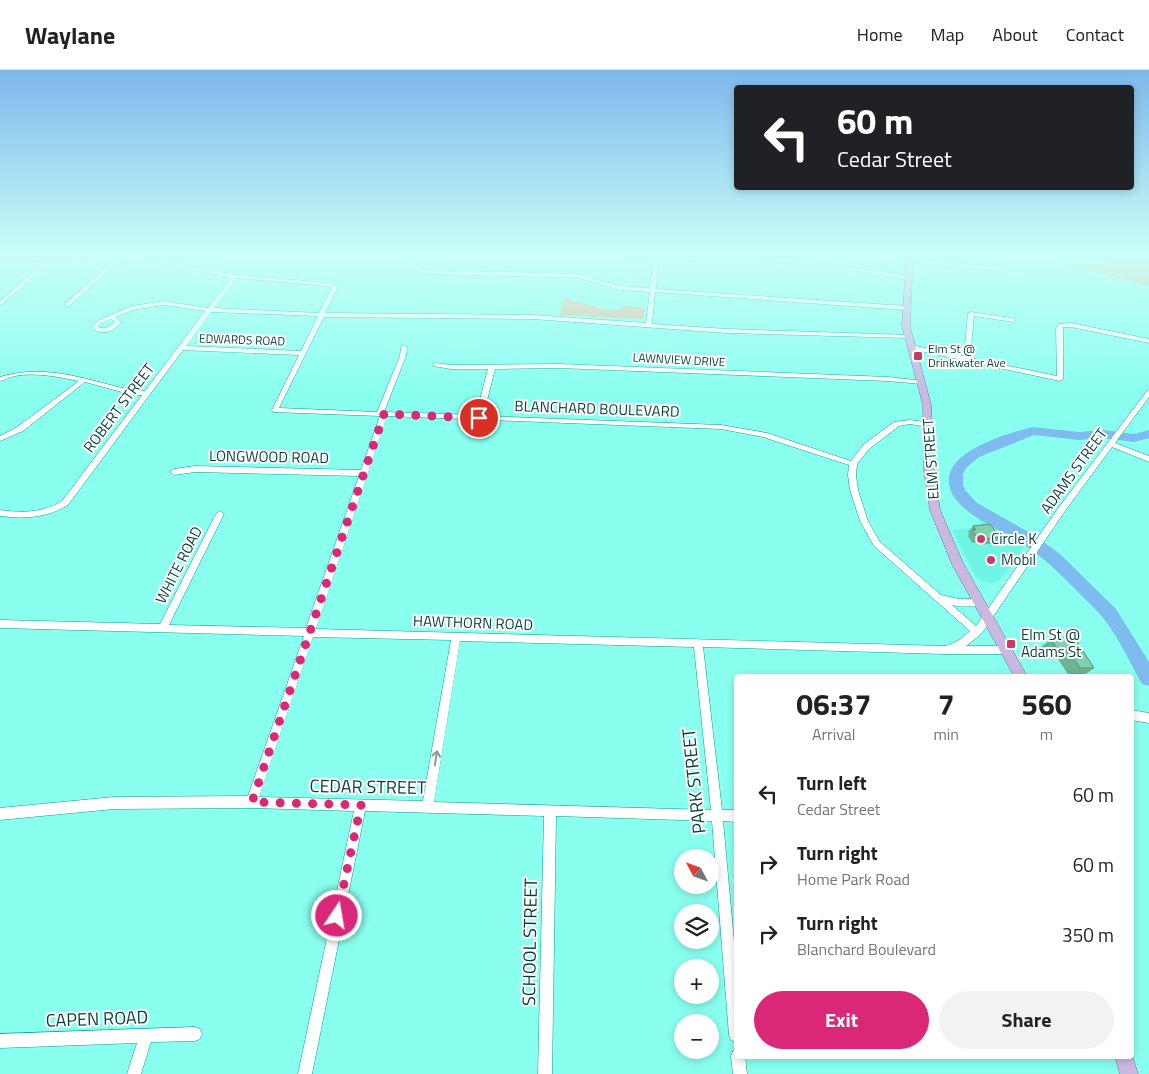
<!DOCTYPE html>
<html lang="en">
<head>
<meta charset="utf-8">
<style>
	:root { --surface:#fff; --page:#f2f2f2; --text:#222; --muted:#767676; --line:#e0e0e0; --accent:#db2777 }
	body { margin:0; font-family:"Titillium Web",sans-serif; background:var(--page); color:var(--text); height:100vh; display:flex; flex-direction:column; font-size:19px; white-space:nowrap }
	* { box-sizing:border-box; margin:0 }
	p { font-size:16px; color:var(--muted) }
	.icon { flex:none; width:28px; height:28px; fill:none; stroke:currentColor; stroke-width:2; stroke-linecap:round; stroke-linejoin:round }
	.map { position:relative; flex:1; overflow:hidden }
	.side { position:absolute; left:734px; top:604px; width:400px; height:385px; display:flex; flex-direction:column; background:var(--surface); border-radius:5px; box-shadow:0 2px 8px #0003 }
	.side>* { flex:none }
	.top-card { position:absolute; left:734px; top:15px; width:400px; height:105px; border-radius:5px; box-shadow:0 2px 8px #0003; background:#202124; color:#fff; overflow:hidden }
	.needle { width:32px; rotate:311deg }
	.tools { position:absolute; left:674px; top:779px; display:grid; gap:10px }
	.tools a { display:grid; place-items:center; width:45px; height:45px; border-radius:50%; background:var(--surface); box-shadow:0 2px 8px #0003; font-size:25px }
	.pin { position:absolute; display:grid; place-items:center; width:42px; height:42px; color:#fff; margin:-21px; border:2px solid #fff; border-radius:50%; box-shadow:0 1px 5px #0007 }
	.me { position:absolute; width:55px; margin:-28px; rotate:12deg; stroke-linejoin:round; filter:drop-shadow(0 0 4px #0008) }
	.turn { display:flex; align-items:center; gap:18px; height:105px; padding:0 20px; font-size:22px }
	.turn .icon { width:65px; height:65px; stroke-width:2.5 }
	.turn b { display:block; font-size:35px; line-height:42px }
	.eta { display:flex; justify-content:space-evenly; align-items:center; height:85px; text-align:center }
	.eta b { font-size:30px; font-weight:700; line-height:35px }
	.primary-button { display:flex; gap:10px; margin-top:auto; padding:10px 20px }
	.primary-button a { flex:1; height:58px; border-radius:30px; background:var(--accent); color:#fff; font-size:20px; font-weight:700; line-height:58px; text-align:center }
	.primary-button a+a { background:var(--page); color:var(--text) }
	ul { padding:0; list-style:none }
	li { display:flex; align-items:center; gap:15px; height:70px; padding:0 20px }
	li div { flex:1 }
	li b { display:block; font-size:19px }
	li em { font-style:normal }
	header { display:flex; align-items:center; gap:30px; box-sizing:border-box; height:70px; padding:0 25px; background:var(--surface); border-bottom:1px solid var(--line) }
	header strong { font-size:24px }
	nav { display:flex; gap:28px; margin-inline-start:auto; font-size:18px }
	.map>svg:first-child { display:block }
	.built { fill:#6ff5e4 }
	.green { fill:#e3bd9a }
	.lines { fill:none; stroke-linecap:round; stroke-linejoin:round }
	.river { fill:#7ebcef; fill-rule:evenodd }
	.minor-casing { stroke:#079d90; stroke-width:1 }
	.major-casing { stroke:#706f99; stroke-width:1 }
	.minor { fill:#fff; fill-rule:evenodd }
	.major { fill:#cbb8e1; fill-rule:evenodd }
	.wall { fill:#6cb494 }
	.building { fill:#7dd1ac; stroke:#589278 }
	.oneway { stroke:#839e9c }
	.route { stroke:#db2777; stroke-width:9; stroke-dasharray:0 16.2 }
	.poi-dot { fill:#c73a6a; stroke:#fff; stroke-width:2 }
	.labels { text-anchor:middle; stroke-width:4; stroke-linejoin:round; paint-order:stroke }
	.far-street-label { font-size:12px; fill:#073e39; stroke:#fff }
	.far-poi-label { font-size:12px; fill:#073e39; stroke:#fff; text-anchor:start }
	.street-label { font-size:15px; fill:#073e39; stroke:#fff }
	.poi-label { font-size:15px; fill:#073e39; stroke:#fff; text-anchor:start }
	.near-street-label { font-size:18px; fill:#073e39; stroke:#fff }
</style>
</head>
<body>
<header>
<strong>Waylane</strong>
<nav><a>Home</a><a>Map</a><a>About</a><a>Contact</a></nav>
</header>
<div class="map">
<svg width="1149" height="1004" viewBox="0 0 1149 1004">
	<rect width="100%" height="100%" fill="#89fff0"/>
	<path class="built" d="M976,445L1025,476L1001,509L995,513L984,512L976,507L952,460L983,457Z"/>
	<g class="green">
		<path d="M1118,184H1149V216L1060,193L1106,195L1110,194L1103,190V188Z"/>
		<path d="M564,228L608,240H620L621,236L645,237L643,249L559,245Z"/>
	</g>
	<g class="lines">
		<path class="river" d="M1033,357L1079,362L1103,360L1134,364L1149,360V368L1134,372L1103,368L1079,370L1034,365L979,387L966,398L963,404V415L966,421L977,433L1034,465L1060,484L1116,539L1149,592V616L1142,614C1130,593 1119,568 1104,549C1097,540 1088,532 1080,524C1062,506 1045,488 1023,474C1002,459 953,443 949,414C944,381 1008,363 1033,357Z"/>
		<g class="minor-casing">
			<g id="minor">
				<path d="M121,184H130L231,204L328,213L338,217L325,243L533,245L646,253L650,222L620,220L579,208L428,204L410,198L406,191L409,184H413L412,191L414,196L428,200L579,204L620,216L650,218L653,194L627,190L612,184C619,184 624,186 631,188C645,190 657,191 671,192C752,194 831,190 911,207L912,208L909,210L849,200L803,196L658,194L656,219L906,236L909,238L906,240L655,222L652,254L727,259L910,265L911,266L908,268L727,263L533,249L324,247L279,338L377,342L400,286L401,277L404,275L407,277L406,286L384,342L476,345L488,299H451L433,296L432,295L435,293L451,295L559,294L888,307L924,311V313L922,314L888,311L559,298L495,299L483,346L721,355L767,363L851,391L863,375L894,352L910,350L931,353L932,355L928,357L910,354L899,356L869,379L857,394L856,405L858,420L868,451L880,472L941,525L959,529H982L984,532L982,535C973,537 962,537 952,535L976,556L1059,437L1147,321L1149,320V327L1115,373L1149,386V392L1112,377L1065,441L984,560L980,565L966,576H1005L1008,577L1010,580L1008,583L1005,584H945L703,577L722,740H736V752L723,751L736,893V972L731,970L729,965L712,751L556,746L552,1004H538L544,746L365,741L312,1004H298L354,741L252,738L114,739L0,750V738L114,727L248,726L304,566L0,558V550L160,554L216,444L220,441L224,444L169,555L306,558L359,406L195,402L174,405L170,402L174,399L195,396L361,400L380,346L273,342L272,340L299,285L183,280L68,435C47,448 24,449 0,446V440C22,443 43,443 62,431L142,325H133L85,312L23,361L0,371V366L17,357L79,311C58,307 36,302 15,306C10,307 5,310 0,311V307C35,296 69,304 103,313C118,317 131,321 145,321L205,241L163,235L133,240L116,247L121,252C114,262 102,266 92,258L97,251L132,236L163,231L208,238L231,208L125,186L69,236H65V234ZM236,208L325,216L332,218L319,243L214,238ZM211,242L318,246L301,281L186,276ZM111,249L115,252C110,257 105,260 98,257L101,253ZM387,346L721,359L763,367L849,395L848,405L850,420L860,451L874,476L970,561C963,568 954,574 945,576L316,559ZM313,567L451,570L423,731L259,727ZM460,571L694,577L711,740L434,732Z"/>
				<path d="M49,188L54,189L0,236V231Z"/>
				<path d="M910,189L999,197L1002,199L999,201L908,192L907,191Z"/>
				<path d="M971,242L1013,248L1016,250L1013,252L974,246L970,288L1057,306L1056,258L1059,254L1071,253L1149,269V273L1071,257H1063V309L1060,311L911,279L908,277L911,275L964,286L968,244Z"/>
				<path d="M1131,640L1149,643V653L1131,650Z"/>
				<path d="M195,957L200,959L202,964L200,969L195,971L151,972L141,1004H127L137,973L0,978V964Z"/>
				<path d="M736,980V986H745L747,1004H733L731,986L733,981Z"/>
			</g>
		</g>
		<g class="major-casing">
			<g id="major">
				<path d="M85,184H106L103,186L51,191L0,192V188L51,187Z"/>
				<path d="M907,184H913L910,256L931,335L934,401L940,440L963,493L1027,606H1014L952,494L930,440L924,401L923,335L902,256Z"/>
				<path d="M1131,982L1138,1004H1120L1115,986H1131Z"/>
			</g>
		</g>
		<use href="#minor" class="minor"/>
		<use href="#major" class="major"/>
	</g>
	<g class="wall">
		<path d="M973,456L1000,467L995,473L979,475L977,472L972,473L968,466L969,464L968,462Z"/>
		<path d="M1051,569L1094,598L1083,606H1069L1058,589H1048L1041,577Z"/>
	</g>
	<g class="building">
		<path d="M990,454L1000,467L983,469L982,466L977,467L972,460H976L973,456Z"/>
		<path d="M1074,567L1094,598H1080L1068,580L1058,581L1051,569Z"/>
	</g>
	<defs><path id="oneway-shaft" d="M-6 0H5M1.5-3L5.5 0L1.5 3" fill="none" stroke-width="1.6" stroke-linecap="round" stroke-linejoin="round" transform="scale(1.25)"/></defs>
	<use class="oneway" href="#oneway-shaft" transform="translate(436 688) rotate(-81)"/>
	<linearGradient id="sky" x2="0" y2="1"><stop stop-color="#7db7eb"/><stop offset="0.57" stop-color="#cafff8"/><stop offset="1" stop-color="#cafff8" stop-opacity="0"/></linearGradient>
	<rect width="1149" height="324" fill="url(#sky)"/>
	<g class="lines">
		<path class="route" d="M337,846L361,735L252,732L384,344L479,348"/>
	</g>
	<g class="poi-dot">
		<rect x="913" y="281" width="10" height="10" rx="2.5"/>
		<circle cx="981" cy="469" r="5"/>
		<circle cx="991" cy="490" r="5"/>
		<rect x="1006" y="569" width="10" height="10" rx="2.5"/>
	</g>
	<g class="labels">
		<g class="far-street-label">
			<text transform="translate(242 270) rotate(2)" y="4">EDWARDS ROAD</text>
			<text transform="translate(679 290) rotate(3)" y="4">LAWNVIEW DRIVE</text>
		</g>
		<g class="far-poi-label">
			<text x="928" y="283">Elm St @<tspan x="928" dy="14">Drinkwater Ave</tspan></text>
		</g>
		<g class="street-label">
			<text transform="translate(119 338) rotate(-53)" y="5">ROBERT STREET</text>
			<text transform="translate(597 339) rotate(2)" y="5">BLANCHARD BOULEVARD</text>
			<text transform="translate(269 387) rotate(1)" y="5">LONGWOOD ROAD</text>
			<text transform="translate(931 389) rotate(-94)" y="5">ELM STREET</text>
			<text transform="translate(1074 401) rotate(-54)" y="5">ADAMS STREET</text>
			<text transform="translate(179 495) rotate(-63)" y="5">WHITE ROAD</text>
			<text transform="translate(473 553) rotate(2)" y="5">HAWTHORN ROAD</text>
		</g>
		<g class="poi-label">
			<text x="991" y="474">Circle K</text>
			<text x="1001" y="495">Mobil</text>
			<text x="1021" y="570">Elm St @<tspan x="1021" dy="17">Adams St</tspan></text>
		</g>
		<g class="near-street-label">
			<text transform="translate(694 711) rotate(-96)" y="6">PARK STREET</text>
			<text transform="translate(368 717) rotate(1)" y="6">CEDAR STREET</text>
			<text transform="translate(530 872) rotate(-89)" y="6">SCHOOL STREET</text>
			<text transform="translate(97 949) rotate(-2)" y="6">CAPEN ROAD</text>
		</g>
	</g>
</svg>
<div class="tools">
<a><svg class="needle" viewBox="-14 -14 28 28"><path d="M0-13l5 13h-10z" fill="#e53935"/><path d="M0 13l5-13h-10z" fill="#767676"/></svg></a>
<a><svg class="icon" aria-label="layers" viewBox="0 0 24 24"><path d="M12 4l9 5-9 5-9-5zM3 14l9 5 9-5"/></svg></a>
<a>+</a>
<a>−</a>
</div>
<div class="pin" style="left:479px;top:348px;background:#d93025"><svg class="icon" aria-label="arrive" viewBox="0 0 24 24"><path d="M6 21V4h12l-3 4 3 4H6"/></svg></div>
<svg class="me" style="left:337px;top:846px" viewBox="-20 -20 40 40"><circle r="17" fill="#db2777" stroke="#fff" stroke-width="3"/><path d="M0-11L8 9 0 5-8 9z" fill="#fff"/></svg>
<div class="top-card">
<div class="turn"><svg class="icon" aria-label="left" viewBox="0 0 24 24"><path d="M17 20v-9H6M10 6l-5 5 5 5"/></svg><div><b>60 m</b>Cedar Street</div></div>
</div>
<section class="side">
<div class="eta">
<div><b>06:37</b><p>Arrival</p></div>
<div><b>7</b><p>min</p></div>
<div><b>560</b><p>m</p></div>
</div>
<ul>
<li><svg class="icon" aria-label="left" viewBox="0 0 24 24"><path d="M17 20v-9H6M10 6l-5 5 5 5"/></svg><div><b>Turn left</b><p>Cedar Street</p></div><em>60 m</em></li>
<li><svg class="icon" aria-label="right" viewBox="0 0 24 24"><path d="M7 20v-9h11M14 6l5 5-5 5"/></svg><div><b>Turn right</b><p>Home Park Road</p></div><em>60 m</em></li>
<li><svg class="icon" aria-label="right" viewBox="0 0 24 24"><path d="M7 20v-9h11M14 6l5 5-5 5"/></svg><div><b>Turn right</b><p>Blanchard Boulevard</p></div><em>350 m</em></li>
</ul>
<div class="primary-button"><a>Exit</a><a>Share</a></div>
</section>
</div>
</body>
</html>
